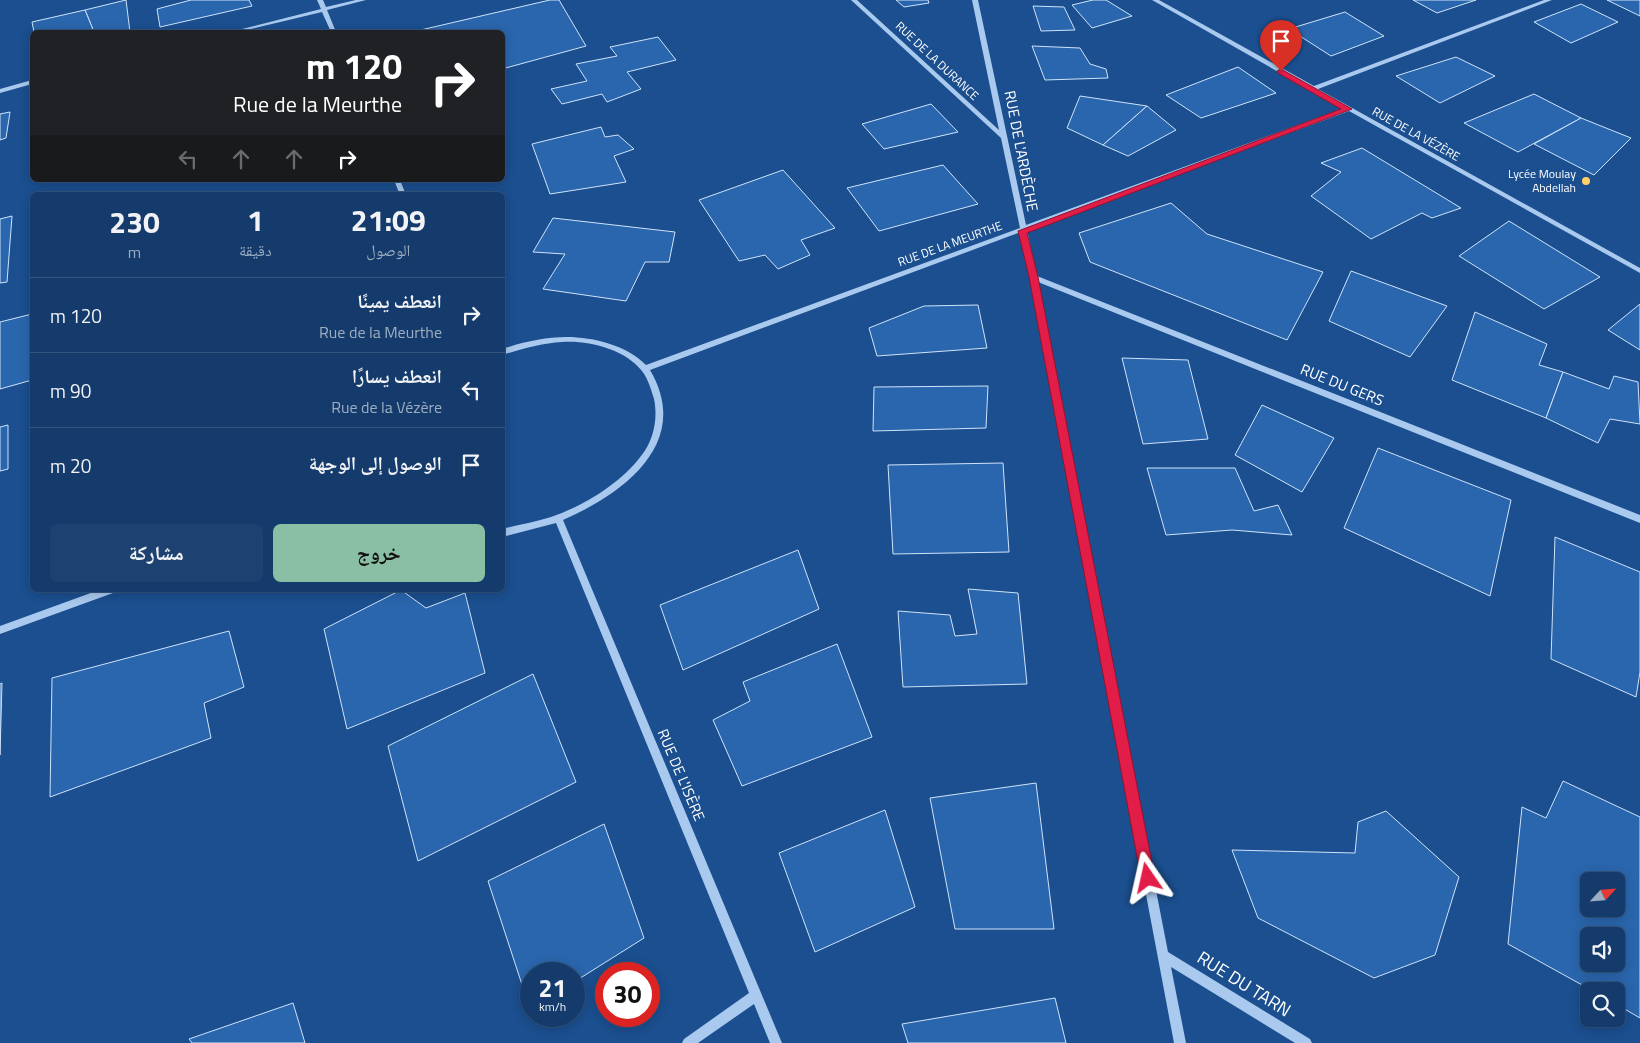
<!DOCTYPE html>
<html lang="ar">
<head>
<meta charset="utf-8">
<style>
	:root { --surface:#143b6b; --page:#1d4271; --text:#f1f3f6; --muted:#9dadc1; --line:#33557e; --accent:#8abfa5 }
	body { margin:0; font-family:"Titillium Web","Noto Naskh Arabic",sans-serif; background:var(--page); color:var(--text); direction:rtl; height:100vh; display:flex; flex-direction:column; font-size:19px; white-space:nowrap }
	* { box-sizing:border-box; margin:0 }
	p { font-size:16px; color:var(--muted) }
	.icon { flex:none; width:28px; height:28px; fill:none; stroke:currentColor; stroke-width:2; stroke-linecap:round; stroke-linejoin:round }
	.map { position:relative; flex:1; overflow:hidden; direction:ltr }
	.drawer { position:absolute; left:30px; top:192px; width:475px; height:400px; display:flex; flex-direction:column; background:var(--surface); border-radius:8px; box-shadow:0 2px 12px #0003,0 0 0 1px var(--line); direction:rtl }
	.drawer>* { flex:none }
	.guide { position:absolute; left:30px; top:30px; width:475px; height:152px; border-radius:8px; box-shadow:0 2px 12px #0003,0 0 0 1px var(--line); direction:rtl; background:#202124; color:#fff; overflow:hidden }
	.needle { width:32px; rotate:64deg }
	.tools { position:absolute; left:1580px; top:872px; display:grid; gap:10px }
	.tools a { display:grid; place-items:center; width:45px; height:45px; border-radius:8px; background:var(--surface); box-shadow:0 2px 12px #0003,0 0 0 1px var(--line); font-size:25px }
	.speed { position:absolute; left:520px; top:962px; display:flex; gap:10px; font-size:25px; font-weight:700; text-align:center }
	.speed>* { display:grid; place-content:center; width:65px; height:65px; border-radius:50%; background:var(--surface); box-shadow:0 2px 12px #0003,0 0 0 1px var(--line); line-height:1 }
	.speed small { font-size:12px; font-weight:400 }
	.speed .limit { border:8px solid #d22; background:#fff; color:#111 }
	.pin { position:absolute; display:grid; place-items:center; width:42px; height:42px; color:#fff; margin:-51px -21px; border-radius:50% 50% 50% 0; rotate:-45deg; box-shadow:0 0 5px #0007 }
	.pin .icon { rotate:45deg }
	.me { position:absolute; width:55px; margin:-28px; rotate:349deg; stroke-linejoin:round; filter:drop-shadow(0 0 4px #0008) }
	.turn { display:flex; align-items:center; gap:18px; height:105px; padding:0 20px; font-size:22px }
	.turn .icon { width:65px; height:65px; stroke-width:2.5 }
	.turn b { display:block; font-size:35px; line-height:42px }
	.lanes { display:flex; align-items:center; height:48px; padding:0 20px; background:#0003; justify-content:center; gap:25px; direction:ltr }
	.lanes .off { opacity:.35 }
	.eta { display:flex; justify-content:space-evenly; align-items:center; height:85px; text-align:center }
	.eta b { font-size:30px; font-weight:700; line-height:35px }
	.button { display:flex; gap:10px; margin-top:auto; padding:10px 20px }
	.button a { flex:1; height:58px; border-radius:8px; background:var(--accent); color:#111; font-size:20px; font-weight:700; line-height:58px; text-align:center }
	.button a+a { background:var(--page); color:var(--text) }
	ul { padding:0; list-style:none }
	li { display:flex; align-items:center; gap:15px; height:75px; padding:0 20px; border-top:1px solid var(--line) }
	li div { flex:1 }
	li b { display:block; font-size:19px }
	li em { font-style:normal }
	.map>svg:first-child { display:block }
	.building { fill:#2a66ad; stroke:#cfe3fa; fill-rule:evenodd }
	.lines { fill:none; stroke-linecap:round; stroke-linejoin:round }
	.minor { fill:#a9c9ee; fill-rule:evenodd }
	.route { fill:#e11d48; stroke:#92132f }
	.poi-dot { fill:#ffd166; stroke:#1b4f8f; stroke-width:2 }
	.labels { text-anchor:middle; stroke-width:5; stroke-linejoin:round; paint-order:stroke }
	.far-street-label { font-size:12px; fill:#fff; stroke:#1b4f8f }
	.far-poi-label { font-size:12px; fill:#fff; stroke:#1b4f8f; text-anchor:end }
	.street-label { font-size:15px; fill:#fff; stroke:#1b4f8f }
	.near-street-label { font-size:18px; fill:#fff; stroke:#1b4f8f }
</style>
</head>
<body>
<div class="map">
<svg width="1640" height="1043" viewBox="0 0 1640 1043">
	<rect width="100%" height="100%" fill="#1b4f8f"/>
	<g class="building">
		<path d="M126,0L130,32H94L85,10Z"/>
		<path d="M191,0H249L252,6L160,27L157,9Z"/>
		<path d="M550,0H559L586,46L502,69V32H412Z"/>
		<path d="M896,0H928L929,3L904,7Z"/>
		<path d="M1093,0H1106L1132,16L1092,28L1072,5Z"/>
		<path d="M1413,0H1476L1437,13Z"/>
		<path d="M1607,0H1640V16Z"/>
		<path d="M1581,4L1618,22L1571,43L1534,22Z"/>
		<path d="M1033,6L1064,7L1075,30L1041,31Z"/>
		<path d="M85,10L94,32H34L32,22Z"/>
		<path d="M1345,12L1384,36L1331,56L1289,29Z"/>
		<path d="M658,37L676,60L627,72L641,89L607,102L602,94L562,104L551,89L587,81L576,64L617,56L610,47Z"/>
		<path d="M1032,46L1080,48L1090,64L1106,69L1108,78L1045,80Z"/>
		<path d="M1456,57L1495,76L1440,103L1396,76Z"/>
		<path d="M1238,67L1276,93L1201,118L1166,95Z"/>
		<path d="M1534,94L1581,118L1518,152L1464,123Z"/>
		<path d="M1080,96L1147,106L1103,145L1067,128Z"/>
		<path d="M931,104L958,132L884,149L862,124Z"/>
		<path d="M1147,106L1176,130L1128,156L1103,145Z"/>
		<path d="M10,112L6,138L0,140V114Z"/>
		<path d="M1581,118L1631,138L1594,175L1534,144Z"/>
		<path d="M601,127L605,137L618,135L634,149L614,156L626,182L550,194L532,144Z"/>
		<path d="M1362,148L1461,208L1432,218L1422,213L1371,239L1311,196L1341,172L1321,163Z"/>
		<path d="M943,165L978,204L879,231L847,188Z"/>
		<path d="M783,170L835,228L801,240L810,255L778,269L765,255L739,261L699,200Z"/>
		<path d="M1171,203L1207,234L1323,272L1287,340L1090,262L1079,233Z"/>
		<path d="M12,216L7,282L0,283V219Z"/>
		<path d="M553,218L675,232L669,262H645L626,301L543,289L565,254L533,252Z"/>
		<path d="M1509,221L1600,277L1544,309L1459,256Z"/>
		<path d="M1351,271L1447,306L1410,357L1329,321Z"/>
		<path d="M1640,304V350L1608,330Z"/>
		<path d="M978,305L987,348L877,356L869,328L924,306Z"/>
		<path d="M1475,312L1547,344L1539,365L1563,372L1546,418L1452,380Z"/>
		<path d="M32,314V380L0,389V322Z"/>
		<path d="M1122,358L1188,360L1208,439L1143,444Z"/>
		<path d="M1563,372L1609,389L1614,376L1638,382L1640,424L1610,419L1598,443L1546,418Z"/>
		<path d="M988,386L986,428L873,431L874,387Z"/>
		<path d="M1262,405L1334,438L1302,492L1235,455Z"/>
		<path d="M8,425V469L0,471V427Z"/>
		<path d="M1378,448L1511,500L1490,596L1344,528Z"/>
		<path d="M1003,463L1009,552L893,554L888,465Z"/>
		<path d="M1147,468H1235L1254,511L1278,505L1292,535L1232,530L1166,535Z"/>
		<path d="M1555,537L1640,572V672L1636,697L1551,659Z"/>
		<path d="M798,550L819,609L683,670L660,605Z"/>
		<path d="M968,589L1018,593L1027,684L903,687L898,611L950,615L955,636L977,634Z"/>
		<path d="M401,590L426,608L465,593L485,673L347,729L324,629Z"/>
		<path d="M229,631L244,687L204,703L211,738L50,797L52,678Z"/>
		<path d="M837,644L872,737L742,786L713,720L750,701L743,682Z"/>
		<path d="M533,674L576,782L418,861L388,746Z"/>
		<path d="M2,683L0,755V684Z"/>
		<path d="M1563,781L1640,817V1018L1616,1004V991H1593L1508,944L1522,807L1546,818ZM1589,881H1616V909H1589ZM1589,936H1616V964H1589Z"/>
		<path d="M1036,783L1054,929H955L930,798Z"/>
		<path d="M885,810L915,907L815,952L779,853Z"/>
		<path d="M1386,811L1459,877L1435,955L1374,978L1258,918L1232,850L1355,853L1358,822Z"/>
		<path d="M604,824L644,938L574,982V974H531L530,1009L488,881Z"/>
		<path d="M1055,998L1066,1043H908L902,1024Z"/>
		<path d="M293,1003L305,1043H192L189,1039Z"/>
	</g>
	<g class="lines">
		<g class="minor">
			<path d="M317,0H323L326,7L356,0H366L327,10L336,32H331L322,12L238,32H230L321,9Z"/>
			<path d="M851,0H857L999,130L972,0H978L1026,225L1344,108L1310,90L1152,0H1159L1314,86L1544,0H1552L1318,89L1640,268V273L1349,111L1027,230L1037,276L1640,515V523L1038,282L1168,952L1310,1039L1312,1043H1295L1171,967L1186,1043H1174L1021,232L650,370C693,443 623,494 563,520L782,1043H770L754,1004L698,1043H682L684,1039L749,993L556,523L502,537V529C518,525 535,522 551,517C583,506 620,484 641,456C654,440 658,418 654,399C651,389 648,379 642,371C625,349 588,340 562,342C542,343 522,349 502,355V349C540,337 572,332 610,344C623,348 636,355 646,365L1020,228L1001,138Z"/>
			<path d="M32,80V84L0,93V89Z"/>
			<path d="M394,180H400L406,195H400Z"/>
			<path d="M99,590H115L113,593L0,634V626Z"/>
		</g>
	</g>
	<path class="route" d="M1281,69L1352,109L1027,233L1038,277L1155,878L1153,883L1148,885L1143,883L1141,878L1029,277L1018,231L1341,109L1278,73L1277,71Z"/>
	<circle class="poi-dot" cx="1586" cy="181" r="5"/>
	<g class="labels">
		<g class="far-street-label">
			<text transform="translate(937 61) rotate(43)" y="4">RUE DE LA DURANCE</text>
			<text transform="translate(1416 134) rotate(29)" y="4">RUE DE LA VÉZÈRE</text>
			<text transform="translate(950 244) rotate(-20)" y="4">RUE DE LA MEURTHE</text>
		</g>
		<g class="far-poi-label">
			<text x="1576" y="178">Lycée Moulay<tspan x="1576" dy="14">Abdellah</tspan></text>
		</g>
		<g class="street-label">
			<text transform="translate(1021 151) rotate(79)" y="5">RUE DE L'ARDÈCHE</text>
			<text transform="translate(1342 385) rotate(22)" y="5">RUE DU GERS</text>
			<text transform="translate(681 775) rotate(67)" y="5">RUE DE L'ISÈRE</text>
		</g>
		<g class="near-street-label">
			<text transform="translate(1244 984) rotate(32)" y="6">RUE DU TARN</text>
		</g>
	</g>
</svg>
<div class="tools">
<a><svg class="needle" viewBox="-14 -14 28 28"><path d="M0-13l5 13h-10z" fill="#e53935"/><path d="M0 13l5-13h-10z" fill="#9dadc1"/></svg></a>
<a><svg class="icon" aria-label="sound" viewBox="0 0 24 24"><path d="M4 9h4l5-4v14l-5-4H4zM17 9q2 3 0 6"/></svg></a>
<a><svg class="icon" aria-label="search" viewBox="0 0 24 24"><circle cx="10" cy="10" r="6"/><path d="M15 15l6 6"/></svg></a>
</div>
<div class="speed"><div>21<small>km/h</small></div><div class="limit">30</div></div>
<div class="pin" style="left:1281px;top:71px;background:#d93025"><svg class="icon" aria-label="arrive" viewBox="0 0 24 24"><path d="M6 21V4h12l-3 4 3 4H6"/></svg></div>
<svg class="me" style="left:1148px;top:878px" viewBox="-20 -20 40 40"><path d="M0-17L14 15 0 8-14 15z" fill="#e11d48" stroke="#fff" stroke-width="4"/></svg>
<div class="guide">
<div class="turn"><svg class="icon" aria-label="right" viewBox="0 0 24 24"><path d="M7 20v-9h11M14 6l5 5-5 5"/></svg><div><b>120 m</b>Rue de la Meurthe</div></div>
<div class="lanes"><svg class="icon off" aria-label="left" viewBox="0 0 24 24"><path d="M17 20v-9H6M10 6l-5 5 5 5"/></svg><svg class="icon off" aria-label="ahead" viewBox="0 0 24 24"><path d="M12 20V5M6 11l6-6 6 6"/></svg><svg class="icon off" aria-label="ahead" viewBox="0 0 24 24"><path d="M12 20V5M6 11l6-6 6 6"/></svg><svg class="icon" aria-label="right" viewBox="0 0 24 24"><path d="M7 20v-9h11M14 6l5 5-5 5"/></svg></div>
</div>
<section class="drawer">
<div class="eta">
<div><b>21:09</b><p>الوصول</p></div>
<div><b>1</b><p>دقيقة</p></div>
<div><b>230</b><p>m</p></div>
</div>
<ul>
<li><svg class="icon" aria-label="right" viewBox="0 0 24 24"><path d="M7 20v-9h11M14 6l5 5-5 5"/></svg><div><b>انعطف يمينًا</b><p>Rue de la Meurthe</p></div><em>120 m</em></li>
<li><svg class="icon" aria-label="left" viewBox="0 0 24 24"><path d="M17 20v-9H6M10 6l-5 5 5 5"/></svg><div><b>انعطف يسارًا</b><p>Rue de la Vézère</p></div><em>90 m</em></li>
<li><svg class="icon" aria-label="arrive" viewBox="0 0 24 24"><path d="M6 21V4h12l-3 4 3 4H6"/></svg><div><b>الوصول إلى الوجهة</b></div><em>20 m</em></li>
</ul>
<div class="button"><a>خروج</a><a>مشاركة</a></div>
</section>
</div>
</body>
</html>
